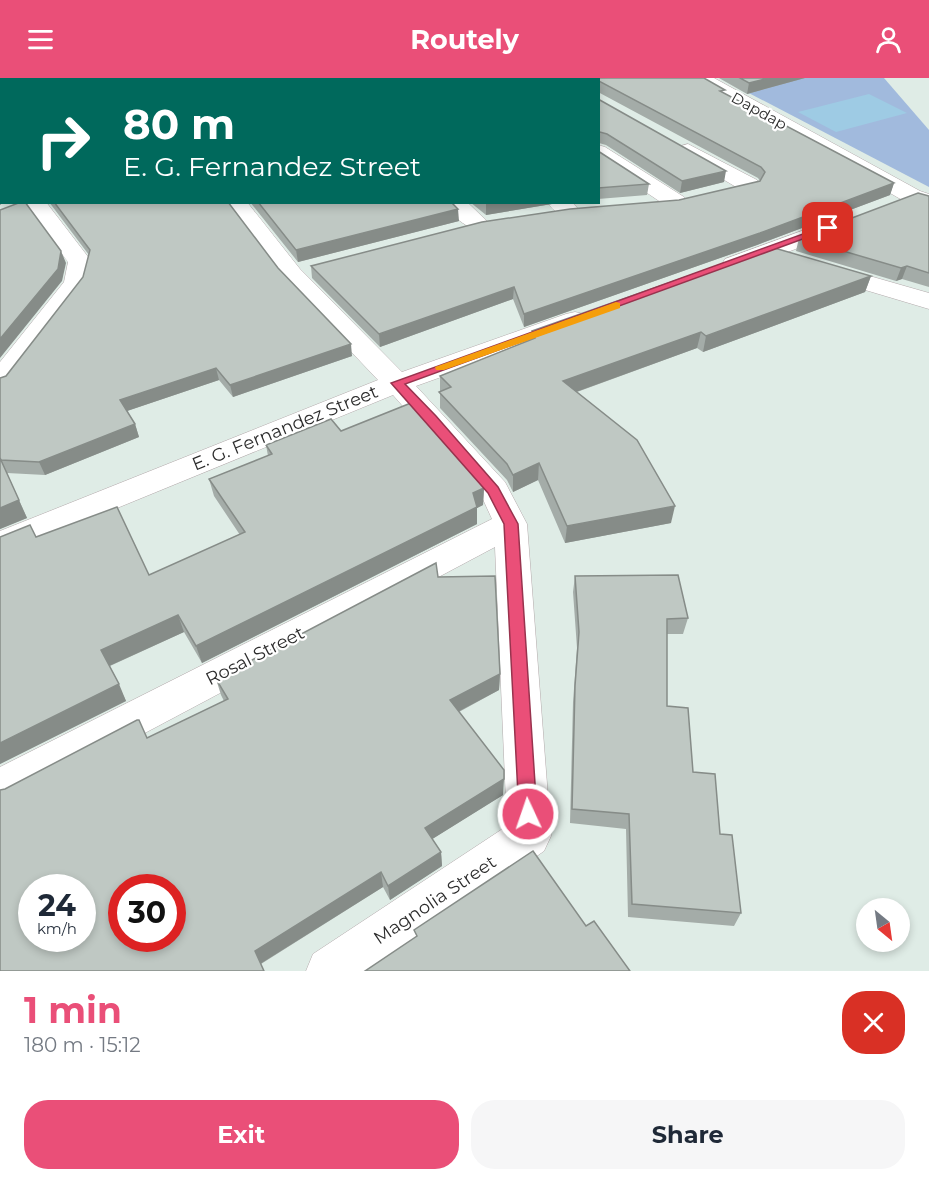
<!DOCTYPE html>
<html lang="en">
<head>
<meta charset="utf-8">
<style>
	:root { --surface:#fff; --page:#f6f6f7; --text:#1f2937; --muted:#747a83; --accent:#ea4f78 }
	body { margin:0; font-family:Montserrat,sans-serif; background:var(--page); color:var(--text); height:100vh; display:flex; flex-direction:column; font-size:22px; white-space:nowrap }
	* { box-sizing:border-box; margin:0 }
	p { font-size:20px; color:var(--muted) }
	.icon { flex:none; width:33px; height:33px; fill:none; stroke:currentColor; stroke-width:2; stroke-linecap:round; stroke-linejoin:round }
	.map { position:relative; height:893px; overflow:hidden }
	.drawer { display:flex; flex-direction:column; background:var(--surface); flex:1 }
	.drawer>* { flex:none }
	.hud { position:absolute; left:0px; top:0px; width:600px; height:126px; box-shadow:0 3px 9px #0003; background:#00695c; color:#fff; overflow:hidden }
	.needle { width:39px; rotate:151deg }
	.tools { position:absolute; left:856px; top:820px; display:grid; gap:12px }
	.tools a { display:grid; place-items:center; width:54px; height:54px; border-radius:50%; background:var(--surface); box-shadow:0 3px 9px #0003; font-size:30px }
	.speed { position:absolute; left:18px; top:796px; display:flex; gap:12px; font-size:30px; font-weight:700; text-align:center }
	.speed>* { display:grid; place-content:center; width:78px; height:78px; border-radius:50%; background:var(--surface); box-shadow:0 3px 9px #0003; line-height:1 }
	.speed small { font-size:15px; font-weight:400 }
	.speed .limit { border:9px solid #d22; background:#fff; color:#111 }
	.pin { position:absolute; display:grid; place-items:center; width:51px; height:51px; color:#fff; margin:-26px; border-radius:12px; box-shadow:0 3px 9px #0006 }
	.me { position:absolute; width:66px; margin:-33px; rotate:357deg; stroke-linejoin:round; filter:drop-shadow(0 0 4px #0008) }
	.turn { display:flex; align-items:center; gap:21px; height:126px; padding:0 24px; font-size:27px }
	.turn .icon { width:78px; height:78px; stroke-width:2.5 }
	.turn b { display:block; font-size:42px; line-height:51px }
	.round { display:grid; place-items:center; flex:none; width:63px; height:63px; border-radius:24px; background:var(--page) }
	.overview { display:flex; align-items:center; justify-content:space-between; height:102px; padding:0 24px }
	h1 { font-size:36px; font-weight:700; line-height:45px; color:var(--accent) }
	.cta { display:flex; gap:12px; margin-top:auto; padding:12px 24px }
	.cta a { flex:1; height:69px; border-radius:24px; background:var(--accent); color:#fff; font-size:24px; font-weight:700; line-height:69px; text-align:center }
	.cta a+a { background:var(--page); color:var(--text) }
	header { display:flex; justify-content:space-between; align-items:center; height:78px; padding:0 24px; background:var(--accent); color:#fff; font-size:27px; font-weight:700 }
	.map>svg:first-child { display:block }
	.green { fill:#a1badd }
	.pitch { fill:#9ecbe4 }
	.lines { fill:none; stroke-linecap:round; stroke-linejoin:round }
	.street-casing { stroke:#b3a9ab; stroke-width:1 }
	.street { fill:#fff; fill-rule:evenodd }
	.wall { fill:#a4aca8 }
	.shaded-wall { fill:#868c88 }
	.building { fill:#bfc8c3; stroke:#868c88; stroke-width:1.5; fill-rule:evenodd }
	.route { fill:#ea4f78; stroke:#98334e; stroke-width:1.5 }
	.slow { fill:#f59e0b }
	.labels { text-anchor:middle; stroke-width:4.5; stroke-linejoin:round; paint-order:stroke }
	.far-street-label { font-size:15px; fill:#2c2c2c; stroke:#fff }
	.street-label { font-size:18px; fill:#2c2c2c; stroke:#fff }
</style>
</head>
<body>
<header><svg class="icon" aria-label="menu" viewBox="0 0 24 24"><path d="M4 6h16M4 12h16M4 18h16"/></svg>Routely<svg class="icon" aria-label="person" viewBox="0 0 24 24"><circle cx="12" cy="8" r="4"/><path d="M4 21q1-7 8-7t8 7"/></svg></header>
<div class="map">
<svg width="929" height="893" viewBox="0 0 929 893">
	<rect width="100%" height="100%" fill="#dfece6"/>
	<path class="green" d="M733,0H884L929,52V109L724,2Z"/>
	<path class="pitch" d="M869,16L907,35L836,54L798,34Z"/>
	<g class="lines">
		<g class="street-casing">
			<g id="street">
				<path d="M692,0H714L920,113L929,116V130L904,123L695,4Z"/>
				<path d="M688,66L757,102L760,107L757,112L749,113L741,112L681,76L678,72L681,68Z"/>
				<path d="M598,67L605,69L684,119L687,124L684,129L676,131L668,129L598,82Z"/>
				<path d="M23,124H46L92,184L88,205L85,210L10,309L0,312V284L64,204L68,184Z"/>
				<path d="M224,124H247L300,191L402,294L566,236L575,234L584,236L588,242L584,248L416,308L505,404L527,446L551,758L544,773L372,893H306L313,876L507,748L495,469L15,724L0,729V689L492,441L481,417L393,317L0,478V453L378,302L282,201Z"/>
				<path d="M442,124H467L491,147L488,152C471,156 452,138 442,124Z"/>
				<path d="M547,124H572L580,133L577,138C564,141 555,135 547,124Z"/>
				<path d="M840,139L848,141L851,146L848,151L743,191L734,193L725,191L722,186L725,181Z"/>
				<path d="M824,185L929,215V231L815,197L812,192L815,187Z"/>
			</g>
		</g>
		<use href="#street" class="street"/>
	</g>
	<g class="wall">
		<path d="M0,0H704L724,15L894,105L890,117L757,167L524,249L513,221L380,269L312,200L311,188L679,122L760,103L758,100L598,14Z"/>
		<path d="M719,0H805L747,16Z"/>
		<path d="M598,21L724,104L680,115L606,67L599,65Z"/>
		<path d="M598,73L649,106L647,117L598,121Z"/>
		<path d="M929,118V209L902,201L896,203L796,173L799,160Z"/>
		<path d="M49,124H228L278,190L352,278L233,319L219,302L127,333L135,346L139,359L45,397L7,395L27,440L0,451V300L6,298L83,199L89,177Z"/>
		<path d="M250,124H451L459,143L298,184Z"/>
		<path d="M470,124H564L486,137Z"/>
		<path d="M871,198L865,214L703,274L697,270L577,314L671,445L565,465L538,402L513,414L507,402L440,330V298L532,261V253Z"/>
		<path d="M341,353L484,410L483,427L477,430V446L202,585L184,554L110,588L126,623L0,686V459H36L149,497L240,457L214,418L209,401L268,378L266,367Z"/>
		<path d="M575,498L688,540L683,556H667V628L693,694L720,756L741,835L734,848L628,839L626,751L570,745L573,624L577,570L573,514Z"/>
		<path d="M438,499L500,596L499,612L459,634L503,717L432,761L441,774L442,788L390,822L383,809L261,886L147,660L224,623L221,617L216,601Z"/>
	</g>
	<g class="shaded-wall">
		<path d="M769,0H805L747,16L749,5Z"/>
		<path d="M726,93L724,104L680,115L682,103Z"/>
		<path d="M894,105L890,117L757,167L524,249V236Z"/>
		<path d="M2,112V124H4L0,127V113Z"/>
		<path d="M489,124H564L486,137V125Z"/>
		<path d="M458,131L459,143L298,184L296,172Z"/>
		<path d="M61,173L66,185L62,203L0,280V261Z"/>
		<path d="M907,188L902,201L896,203L901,190Z"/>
		<path d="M871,198L865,214L703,274L706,258Z"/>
		<path d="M514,209L513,221L380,269L379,256Z"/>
		<path d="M701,254L697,270L562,319L563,303Z"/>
		<path d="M351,266L352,278L233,319L230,307Z"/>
		<path d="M216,290L219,302L124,334L120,322Z"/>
		<path d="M135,346L139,359L45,397L39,384Z"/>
		<path d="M0,380L27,440L0,451Z"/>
		<path d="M539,385L538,402L513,414V397Z"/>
		<path d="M484,410L483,427L477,430V446L202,585L196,568L473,415Z"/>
		<path d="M675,428L671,445L565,465L567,448Z"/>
		<path d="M178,537L184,554L109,588L101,572Z"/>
		<path d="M500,596L499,612L450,638V622Z"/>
		<path d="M119,606L126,623L0,686V665Z"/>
		<path d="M504,701L503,717L426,765L425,750Z"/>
		<path d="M441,774L442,788L390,822L388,808Z"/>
		<path d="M381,794L383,809L260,886L255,873Z"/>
	</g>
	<g class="building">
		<path d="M0,0H704L725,12L720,13L894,105L760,155L524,236L514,209L379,256L311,188L482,144L570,131L679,122L760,103L765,94L761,89L599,3L598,6V2H2V112L0,113Z"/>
		<path d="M740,0H769L749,5Z"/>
		<path d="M598,21L726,93L682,103L607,56L600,54L598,55Z"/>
		<path d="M598,73L649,106L598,110Z"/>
		<path d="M918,115L929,118V195L907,188L901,190L799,160Z"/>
		<path d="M21,124H25L61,173L58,191L0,261V132Z"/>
		<path d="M54,124H228L278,190L351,266L230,307L216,290L120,322L135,346L39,384L1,382L0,380V300L6,298L83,199L90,172Z"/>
		<path d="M258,124H451L458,131L296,172Z"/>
		<path d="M771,169L871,198L706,258L701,254L563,303L637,362L675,428L567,448L539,385L513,397L507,386L439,314L451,309L440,298L535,260L532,253Z"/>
		<path d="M411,325L479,401L484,410L473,415L477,429L196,568L178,537L101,572L119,606L0,665V459L30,447L36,459L117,429L149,497L245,454L209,401L272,376L266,367L331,341L341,353Z"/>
		<path d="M0,380L19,422L0,430Z"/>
		<path d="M436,485L438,499L495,498L500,596L450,622L504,692V701L425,750L441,774L388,808L381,794L255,873L264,893H0V712L5,711L137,642H139L147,660L228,621L216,601ZM32,810H82V861H32ZM122,810H172V861H122Z"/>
		<path d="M678,497L688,540L667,541V628L688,630L693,694L715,696L720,756L732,757L741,835L632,826L629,736L572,731L575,608L579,554L575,498Z"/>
		<path d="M533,773L586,848L594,843L630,893H365L417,858L414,852Z"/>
	</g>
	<path class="route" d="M825,148L833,150L405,306L436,338L498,409L518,446L537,736L534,741L528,744L522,741L519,736L504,446L488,415L391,305Z"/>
	<path class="slow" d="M616,224L620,225V230L444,292H436L435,289Z"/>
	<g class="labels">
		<g class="far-street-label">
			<text transform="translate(759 33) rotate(29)" y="5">Dapdap</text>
		</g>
		<g class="street-label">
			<text transform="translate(285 350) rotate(-22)" y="6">E. G. Fernandez Street</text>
			<text transform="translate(255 578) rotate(-27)" y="6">Rosal Street</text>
			<text transform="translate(435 822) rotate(-34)" y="6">Magnolia Street</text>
		</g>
	</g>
</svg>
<div class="tools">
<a><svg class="needle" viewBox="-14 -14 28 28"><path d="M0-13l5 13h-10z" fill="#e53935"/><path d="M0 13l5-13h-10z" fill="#747a83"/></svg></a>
</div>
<div class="speed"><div>24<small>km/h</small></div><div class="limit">30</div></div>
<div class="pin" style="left:828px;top:150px;background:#d93025"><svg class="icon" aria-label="arrive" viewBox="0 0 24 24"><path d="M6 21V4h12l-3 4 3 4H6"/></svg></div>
<svg class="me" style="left:528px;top:736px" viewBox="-20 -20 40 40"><circle r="17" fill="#ea4f78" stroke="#fff" stroke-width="3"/><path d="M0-11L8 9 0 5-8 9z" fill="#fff"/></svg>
<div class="hud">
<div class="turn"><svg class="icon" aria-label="right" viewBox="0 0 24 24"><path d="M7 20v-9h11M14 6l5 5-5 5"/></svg><div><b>80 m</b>E. G. Fernandez Street</div></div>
</div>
</div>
<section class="drawer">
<div class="overview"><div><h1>1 min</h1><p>180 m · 15:12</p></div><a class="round" style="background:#d93025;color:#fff"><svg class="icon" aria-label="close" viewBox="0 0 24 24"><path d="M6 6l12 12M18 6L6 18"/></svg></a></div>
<div class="cta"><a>Exit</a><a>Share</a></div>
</section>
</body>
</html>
